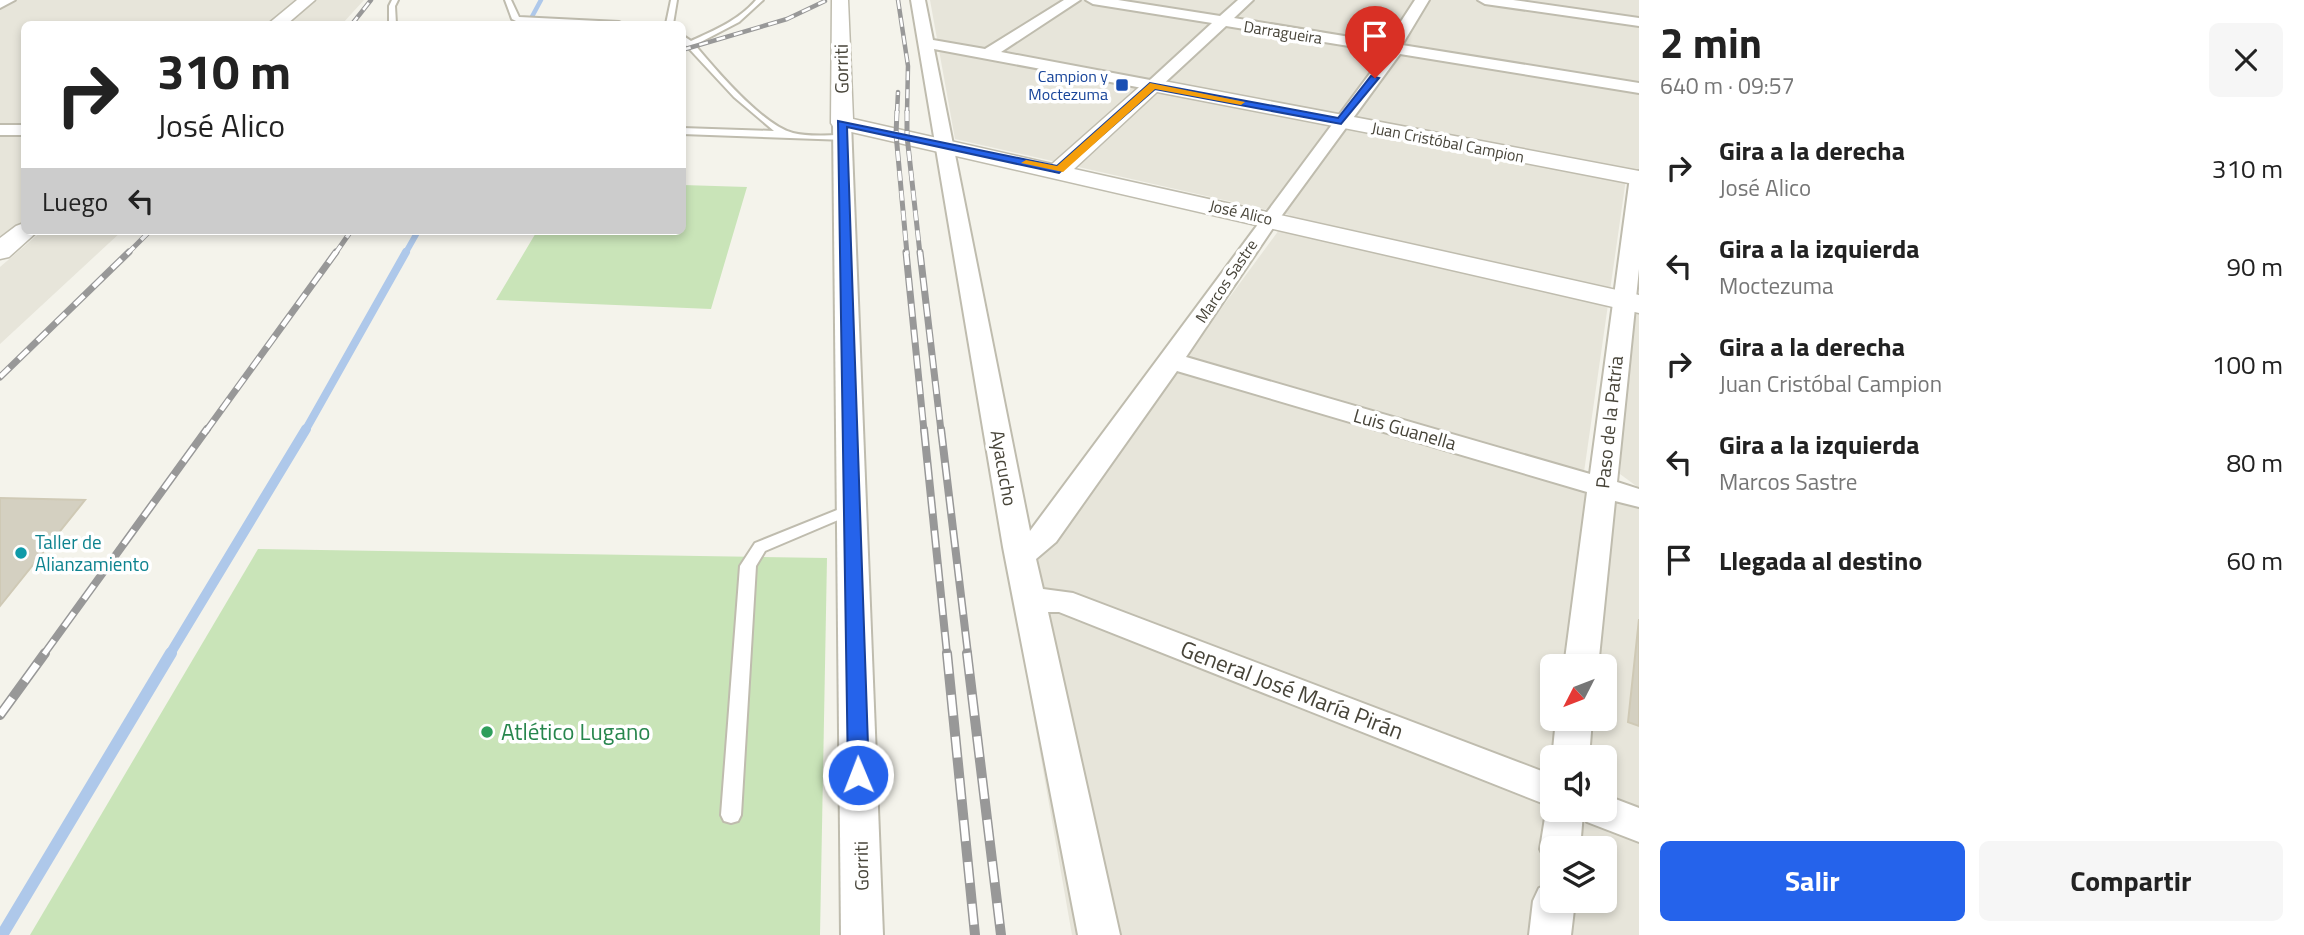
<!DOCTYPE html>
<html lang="es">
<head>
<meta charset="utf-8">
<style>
	:root { --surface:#fff; --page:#f6f6f6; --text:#222; --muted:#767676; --accent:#2563eb }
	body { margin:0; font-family:"Titillium Web",sans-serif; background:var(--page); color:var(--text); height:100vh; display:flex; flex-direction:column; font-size:26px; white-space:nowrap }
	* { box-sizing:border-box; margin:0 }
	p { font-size:23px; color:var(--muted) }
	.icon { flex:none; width:38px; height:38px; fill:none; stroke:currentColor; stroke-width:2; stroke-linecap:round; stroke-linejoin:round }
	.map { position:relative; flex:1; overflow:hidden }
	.sheet { display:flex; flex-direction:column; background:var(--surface); width:665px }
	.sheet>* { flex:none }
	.guide { position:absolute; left:21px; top:21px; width:665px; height:214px; border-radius:10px; box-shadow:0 4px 10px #0003; background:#fff; color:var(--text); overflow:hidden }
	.needle { width:46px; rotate:228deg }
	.fabs { position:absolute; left:1540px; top:654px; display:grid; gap:14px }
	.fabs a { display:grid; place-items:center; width:77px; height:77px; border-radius:10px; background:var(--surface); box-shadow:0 4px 10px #0003; font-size:35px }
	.pin { position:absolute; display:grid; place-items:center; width:60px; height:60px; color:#fff; margin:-72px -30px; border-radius:50% 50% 50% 0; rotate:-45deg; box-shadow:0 0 7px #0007 }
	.pin .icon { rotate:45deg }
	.me { position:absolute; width:77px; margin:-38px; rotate:359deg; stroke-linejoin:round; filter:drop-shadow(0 0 5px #0008) }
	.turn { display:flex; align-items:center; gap:24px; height:147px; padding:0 21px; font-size:32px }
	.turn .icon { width:91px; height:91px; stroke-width:2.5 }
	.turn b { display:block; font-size:49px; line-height:60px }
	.then { display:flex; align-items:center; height:66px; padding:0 21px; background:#0003; gap:14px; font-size:26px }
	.round { display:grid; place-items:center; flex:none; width:74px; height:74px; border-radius:10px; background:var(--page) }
	.summary { display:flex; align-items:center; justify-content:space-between; height:119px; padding:0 21px }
	h1 { font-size:42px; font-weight:700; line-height:52px }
	.button { display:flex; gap:14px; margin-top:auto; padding:14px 21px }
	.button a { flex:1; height:80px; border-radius:10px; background:var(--accent); color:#fff; font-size:28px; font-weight:700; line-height:80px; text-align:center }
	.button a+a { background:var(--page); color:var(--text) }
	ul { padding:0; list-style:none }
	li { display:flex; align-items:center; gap:21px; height:98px; padding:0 21px }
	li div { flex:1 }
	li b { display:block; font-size:26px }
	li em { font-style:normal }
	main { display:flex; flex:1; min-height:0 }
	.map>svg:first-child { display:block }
	.residential { fill:#e7e5da; fill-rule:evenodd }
	.green { fill:#c9e4b8 }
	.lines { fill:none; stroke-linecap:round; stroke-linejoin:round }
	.stream-far4 { stroke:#aec8ea; stroke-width:4.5 }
	.stream-far3 { stroke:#aec8ea; stroke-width:6 }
	.stream-far2 { stroke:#aec8ea; stroke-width:8 }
	.stream-far1 { stroke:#aec8ea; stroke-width:10 }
	.stream { stroke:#aec8ea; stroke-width:12 }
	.building { fill:#d4d0c1; stroke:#cfc9b5; stroke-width:2 }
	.service-casing { stroke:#bfbcae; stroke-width:4 }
	.minor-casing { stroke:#bfbcae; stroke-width:4 }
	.tertiary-casing { stroke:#bfbcae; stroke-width:3 }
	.service { fill:#fff; fill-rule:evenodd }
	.minor { fill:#fff; fill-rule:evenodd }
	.tertiary { fill:#fff; fill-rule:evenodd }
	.rail-far4-casing { stroke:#989898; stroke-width:4.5 }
	.rail-far3-casing { stroke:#989898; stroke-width:5 }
	.rail-far2-casing { stroke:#989898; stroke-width:7 }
	.rail-far1-casing { stroke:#989898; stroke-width:8 }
	.rail-casing { stroke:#989898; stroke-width:10 }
	.rail-far4 { stroke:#fff; stroke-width:2.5; stroke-dasharray:9; stroke-linecap:butt }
	.rail-far3 { stroke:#fff; stroke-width:3.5; stroke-dasharray:10; stroke-linecap:butt }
	.rail-far2 { stroke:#fff; stroke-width:4.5; stroke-dasharray:13; stroke-linecap:butt }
	.rail-far1 { stroke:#fff; stroke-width:5; stroke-dasharray:17; stroke-linecap:butt }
	.rail { stroke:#fff; stroke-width:7; stroke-dasharray:21; stroke-linecap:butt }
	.route { fill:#2563eb; stroke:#184099; stroke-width:2 }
	.slow { fill:#f59e0b }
	.transit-dot { fill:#1a4fb4; stroke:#fff; stroke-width:2.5 }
	.culture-dot { fill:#0f9aa8; stroke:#fff; stroke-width:2.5 }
	.leisure-dot { fill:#2e9e5b; stroke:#fff; stroke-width:2.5 }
	.labels { text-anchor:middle; stroke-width:7; stroke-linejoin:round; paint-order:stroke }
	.far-street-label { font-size:16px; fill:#474439; stroke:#fff }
	.far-transit-label { font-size:16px; fill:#164399; stroke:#fff; text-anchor:end }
	.street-label { font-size:19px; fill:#474439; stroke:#fff }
	.culture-label { font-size:19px; fill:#0d838f; stroke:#fff; text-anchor:start }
	.near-street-label { font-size:23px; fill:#474439; stroke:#fff }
	.near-leisure-label { font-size:23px; fill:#27864d; stroke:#fff; text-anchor:start }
</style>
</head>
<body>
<main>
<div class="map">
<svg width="1639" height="935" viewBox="0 0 1639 935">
	<rect width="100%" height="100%" fill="#f4f3eb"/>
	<g class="residential">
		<path d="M0,0H302L272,24H24V228L0,248Z"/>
		<path d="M315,0H364L342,24H286Z"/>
		<path d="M930,0H1639V174L1627,172L1582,486L1639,504V935H1072L1012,593L1290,215L955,139ZM1552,667H1605V719H1552ZM1552,758H1605V810H1552ZM1552,849H1605V901H1552Z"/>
		<path d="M42,231H122L0,344V267Z"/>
		<path d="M1639,310V488L1620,474L1632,314Z"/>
	</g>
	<g class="green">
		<path d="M683,185L747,187L711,309L496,300L537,231H682Z"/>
		<path d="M258,549L827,558L820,935H30Z"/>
	</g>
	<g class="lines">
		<path class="stream-far4" d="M528,24L541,0"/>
		<path class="stream-far3" d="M405,254L418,231"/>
		<path class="stream-far2" d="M305,431L406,252"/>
		<path class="stream-far1" d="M170,654L306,429"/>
		<path class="stream" d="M2,935L171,653"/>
	</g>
	<g class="building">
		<path d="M0,498L85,500L0,606Z"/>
		<path d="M1639,619V726L1628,722Z"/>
	</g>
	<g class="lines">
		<g class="service-casing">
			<g id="service">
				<path d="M392,0H398L395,6L396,24H389V6Z"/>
				<path d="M505,0H511L519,17L619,22L623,24L516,21L512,19Z"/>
				<path d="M671,0H677L673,24H666Z"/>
				<path d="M756,0H763L739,22L695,45C715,69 762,125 793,133C809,137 827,135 843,135L847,138L846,140L682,134V128L774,131L734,97L682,41V35L691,41C715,30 739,20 756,0Z"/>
				<path d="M852,504L857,506L859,509L857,512L765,551L756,566L741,815L738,821L731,823L724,821L721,815L740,566L755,543Z"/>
			</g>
		</g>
		<g class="minor-casing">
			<g id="minor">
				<path d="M0,0H15L0,8Z"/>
				<path d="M911,0H925L933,40L985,49L1064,0H1080L1001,52L1150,80L1212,23L1093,4L1086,0H1118L1220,16L1238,0H1253L1234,18L1387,43L1415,0H1429L1402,45L1639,83V93L1400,54L1277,222L1186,357L1590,474L1630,177L1639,171V269L1617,482L1639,489V507L1615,501L1598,667H1564L1587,492L1177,371L1056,542L1036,559L1043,589L1073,593L1552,775V810H1605V795L1639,808V842L1587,822L1583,813L1580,849H1552V864L1546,861L1540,849L1547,805L1059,612H1048L1120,935H1078L1003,547ZM1226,26L1386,52L1030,531L934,49L1153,90L1159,88Z"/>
				<path d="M1478,0H1513L1639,18V26L1485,4Z"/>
				<path d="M842,118L851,123L883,935H841L833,123Z"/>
				<rect x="0" y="125" width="24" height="10"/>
				<path d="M1556,719H1592L1589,758L1552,760Z"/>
				<path d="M1552,883V901H1575L1571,935H1529L1533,901L1539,888Z"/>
			</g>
		</g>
		<g class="tertiary-casing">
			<g id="tertiary">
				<path d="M297,0H315L287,24H268Z"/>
				<path d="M832,0H848L853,119L1052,164L1146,81L1153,79L1639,171V185L1157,92L1074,169L1639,295V313L834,128L831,123Z"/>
				<path d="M24,223V231H38L9,257L0,259V238L16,226Z"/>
			</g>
		</g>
		<use href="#service" class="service"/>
		<use href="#minor" class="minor"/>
		<use href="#tertiary" class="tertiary"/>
		<g class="rail-far4-casing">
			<g id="rail-far4">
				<path d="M898,0L908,66L907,113"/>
				<path d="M352,24L371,0"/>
				<path d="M682,50L787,19L825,1"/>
				<path d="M897,113L898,92"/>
			</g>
		</g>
		<g class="rail-far3-casing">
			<g id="rail-far3">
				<path d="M897,111L896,134L907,254"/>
				<path d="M907,111V136L920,254"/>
				<path d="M127,254L150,231"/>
				<path d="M335,254L351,231"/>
			</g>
		</g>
		<g class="rail-far2-casing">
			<g id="rail-far2">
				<path d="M906,252L924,431"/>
				<path d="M920,252L941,431"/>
				<path d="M0,377L129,252"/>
				<path d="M206,431L336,252"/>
			</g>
		</g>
		<g class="rail-far1-casing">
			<g id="rail-far1">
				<path d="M924,429L947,654"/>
				<path d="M941,429L968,654"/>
				<path d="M44,654L207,429"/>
			</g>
		</g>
		<g class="rail-casing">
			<g id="rail">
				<path d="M947,653L975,935"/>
				<path d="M967,653L1001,935"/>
				<path d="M0,715L45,653"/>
			</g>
		</g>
		<use href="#rail-far4" class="rail-far4"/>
		<use href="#rail-far3" class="rail-far3"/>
		<use href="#rail-far2" class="rail-far2"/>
		<use href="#rail-far1" class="rail-far1"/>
		<use href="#rail" class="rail"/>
	</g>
	<path class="route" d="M1371,76L1379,78L1341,124L1155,89L1059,173L847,127L869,775L866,781L858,784L851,781L848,775L838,121L1057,166L1150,83L1338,118Z"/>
	<path class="slow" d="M1150,83L1245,102L1241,105L1155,89L1063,172L1021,163L1026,160L1057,166Z"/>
	<rect class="transit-dot" x="1115" y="78" width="14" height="14" rx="3.5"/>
	<circle class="culture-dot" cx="21" cy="553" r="7"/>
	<circle class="leisure-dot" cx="487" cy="732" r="7"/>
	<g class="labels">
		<g class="far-street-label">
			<text transform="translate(1283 32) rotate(9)" y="6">Darragueira</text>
			<text transform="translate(1448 142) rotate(11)" y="6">Juan Cristóbal Campion</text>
			<text transform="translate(1241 212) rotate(13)" y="6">José Alico</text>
			<text transform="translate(1226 281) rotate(-56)" y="6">Marcos Sastre</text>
		</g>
		<g class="far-transit-label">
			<text x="1108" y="82">Campion y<tspan x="1108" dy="18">Moctezuma</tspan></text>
		</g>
		<g class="street-label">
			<text transform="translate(841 69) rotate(-91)" y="7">Gorriti</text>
			<text transform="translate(1609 422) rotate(-84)" y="7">Paso de la Patria</text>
			<text transform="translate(1405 429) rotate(16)" y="7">Luis Guanella</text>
			<text transform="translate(1004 468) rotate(80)" y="7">Ayacucho</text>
			<text transform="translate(861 866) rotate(-91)" y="7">Gorriti</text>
		</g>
		<g class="culture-label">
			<text x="35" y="549">Taller de<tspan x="35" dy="22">Alianzamiento</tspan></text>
		</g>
		<g class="near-street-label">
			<text transform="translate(1292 690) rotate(21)" y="8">General José María Pirán</text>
		</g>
		<g class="near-leisure-label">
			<text x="501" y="740">Atlético Lugano</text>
		</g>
	</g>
</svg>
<div class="fabs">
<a><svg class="needle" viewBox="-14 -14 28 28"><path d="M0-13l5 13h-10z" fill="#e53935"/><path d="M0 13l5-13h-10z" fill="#767676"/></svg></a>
<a><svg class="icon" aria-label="sound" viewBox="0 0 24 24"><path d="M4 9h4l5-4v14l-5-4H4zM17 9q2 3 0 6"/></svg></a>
<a><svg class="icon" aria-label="layers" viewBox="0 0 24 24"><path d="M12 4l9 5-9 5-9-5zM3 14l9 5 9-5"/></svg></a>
</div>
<div class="pin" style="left:1375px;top:78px;background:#d93025"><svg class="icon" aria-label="arrive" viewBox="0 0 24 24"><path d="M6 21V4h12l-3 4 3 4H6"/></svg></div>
<svg class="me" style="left:858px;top:775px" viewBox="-20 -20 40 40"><circle r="17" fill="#2563eb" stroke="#fff" stroke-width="3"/><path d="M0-11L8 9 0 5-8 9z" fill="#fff"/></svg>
<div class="guide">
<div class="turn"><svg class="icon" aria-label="right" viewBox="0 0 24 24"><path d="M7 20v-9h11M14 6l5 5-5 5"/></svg><div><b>310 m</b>José Alico</div></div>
<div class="then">Luego<svg class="icon" aria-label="left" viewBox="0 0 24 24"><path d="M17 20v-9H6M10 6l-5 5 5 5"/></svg></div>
</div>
</div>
<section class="sheet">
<div class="summary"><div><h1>2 min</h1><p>640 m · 09:57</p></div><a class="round"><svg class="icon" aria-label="close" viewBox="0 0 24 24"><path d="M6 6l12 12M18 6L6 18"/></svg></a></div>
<ul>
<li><svg class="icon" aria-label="right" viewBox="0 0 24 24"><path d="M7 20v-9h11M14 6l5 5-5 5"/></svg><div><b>Gira a la derecha</b><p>José Alico</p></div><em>310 m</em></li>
<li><svg class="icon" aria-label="left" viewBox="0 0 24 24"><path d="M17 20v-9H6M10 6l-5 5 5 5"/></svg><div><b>Gira a la izquierda</b><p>Moctezuma</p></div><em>90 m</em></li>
<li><svg class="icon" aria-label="right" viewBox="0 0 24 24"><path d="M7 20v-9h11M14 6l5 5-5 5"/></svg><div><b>Gira a la derecha</b><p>Juan Cristóbal Campion</p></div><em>100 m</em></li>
<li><svg class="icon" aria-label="left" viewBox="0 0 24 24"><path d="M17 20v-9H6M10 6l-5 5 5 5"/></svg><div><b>Gira a la izquierda</b><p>Marcos Sastre</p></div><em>80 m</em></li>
<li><svg class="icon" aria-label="arrive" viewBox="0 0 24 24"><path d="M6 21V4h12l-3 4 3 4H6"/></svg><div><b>Llegada al destino</b></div><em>60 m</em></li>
</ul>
<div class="button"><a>Salir</a><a>Compartir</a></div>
</section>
</main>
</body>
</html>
